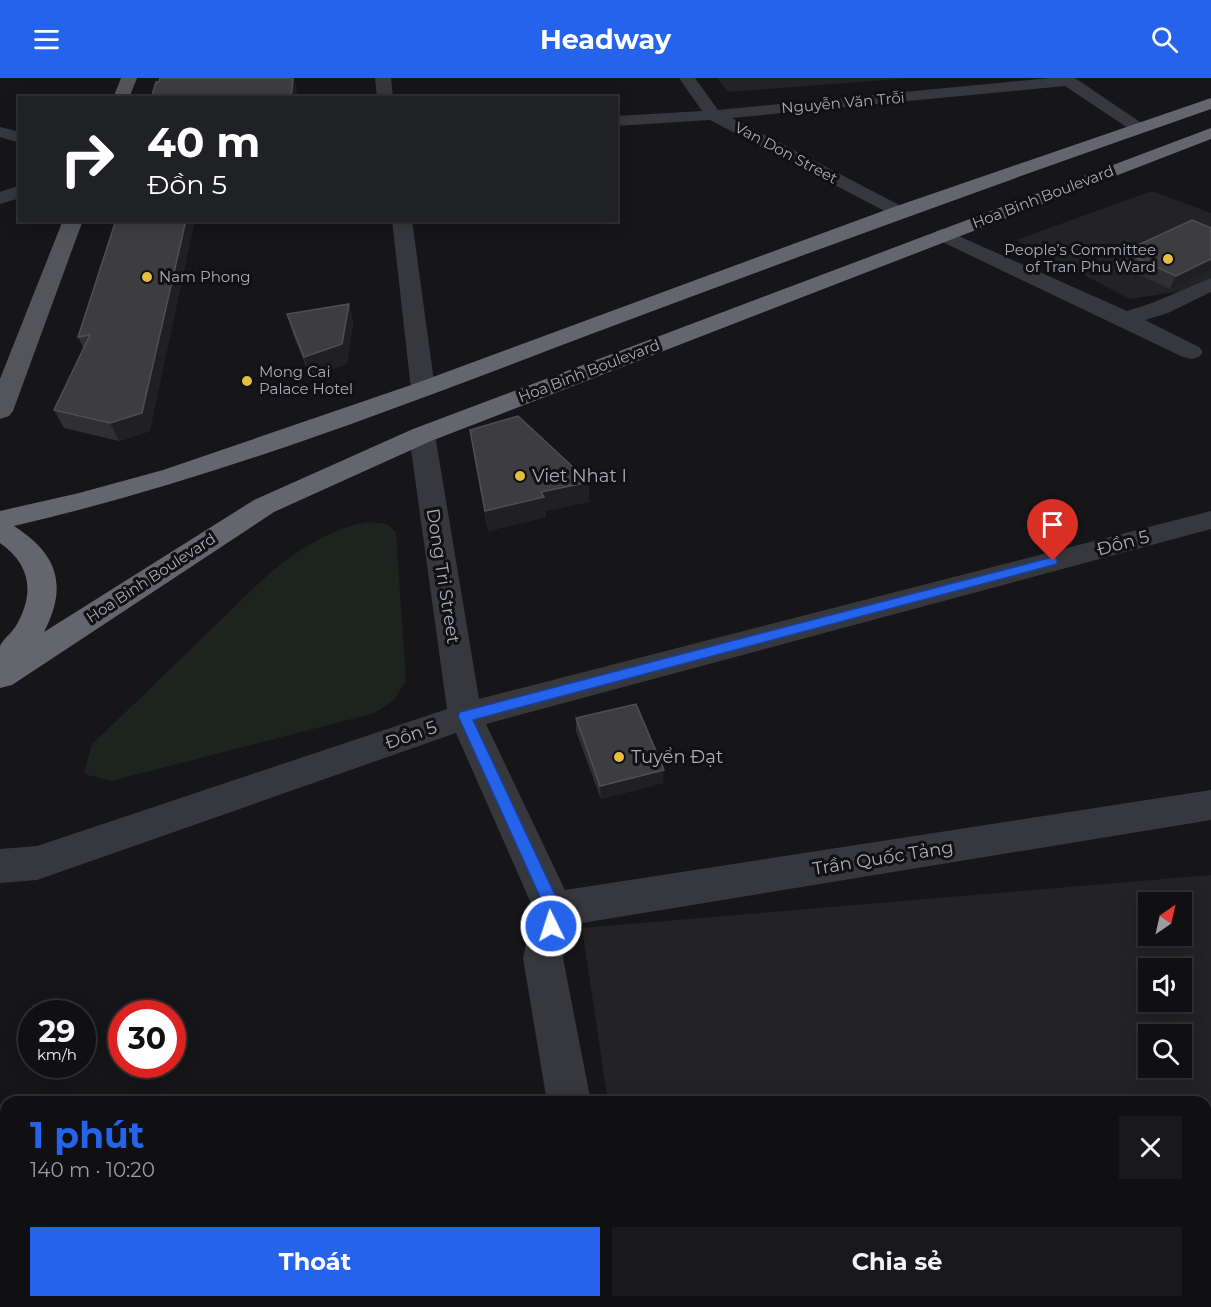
<!DOCTYPE html>
<html lang="vi">
<head>
<meta charset="utf-8">
<style>
	:root { --surface:#101012; --page:#19191b; --text:#f1f3f6; --muted:#9c9d9f; --line:#303032; --accent:#2563eb }
	body { margin:0; font-family:Montserrat,sans-serif; background:var(--page); color:var(--text); height:100vh; display:flex; flex-direction:column; font-size:22px; white-space:nowrap }
	* { box-sizing:border-box; margin:0 }
	p { font-size:20px; color:var(--muted) }
	.icon { flex:none; width:33px; height:33px; fill:none; stroke:currentColor; stroke-width:2; stroke-linecap:round; stroke-linejoin:round }
	.map { position:relative; flex:1; overflow:hidden }
	.side { position:absolute; left:0px; top:1018px; width:1212px; height:212px; display:flex; flex-direction:column; background:var(--surface); border-radius:18px 18px 0 0; box-shadow:0 3px 15px #0003,0 0 0 2px var(--line) }
	.side>* { flex:none }
	.banner { position:absolute; left:18px; top:18px; width:600px; height:126px; border-radius:0px; box-shadow:0 3px 15px #0003,0 0 0 2px var(--line); background:#202124; color:#fff; overflow:hidden }
	.needle { width:39px; rotate:34deg }
	.controls { position:absolute; left:1138px; top:814px; display:grid; gap:12px }
	.controls a { display:grid; place-items:center; width:54px; height:54px; border-radius:0px; background:var(--surface); box-shadow:0 3px 15px #0003,0 0 0 2px var(--line); font-size:30px }
	.speed { position:absolute; left:18px; top:922px; display:flex; gap:12px; font-size:30px; font-weight:700; text-align:center }
	.speed>* { display:grid; place-content:center; width:78px; height:78px; border-radius:50%; background:var(--surface); box-shadow:0 3px 15px #0003,0 0 0 2px var(--line); line-height:1 }
	.speed small { font-size:15px; font-weight:400 }
	.speed .limit { border:9px solid #d22; background:#fff; color:#111 }
	.pin { position:absolute; display:grid; place-items:center; width:51px; height:51px; color:#fff; margin:-62px -26px; border-radius:50% 50% 50% 0; rotate:-45deg; box-shadow:0 0 6px #0007 }
	.pin .icon { rotate:45deg }
	.me { position:absolute; width:66px; margin:-33px; rotate:356deg; stroke-linejoin:round; filter:drop-shadow(0 0 4px #0008) }
	.turn { display:flex; align-items:center; gap:21px; height:126px; padding:0 30px; font-size:27px }
	.turn .icon { width:78px; height:78px; stroke-width:2.5 }
	.turn b { display:block; font-size:42px; line-height:51px }
	.round { display:grid; place-items:center; flex:none; width:63px; height:63px; border-radius:0px; background:var(--page) }
	.overview { display:flex; align-items:center; justify-content:space-between; height:102px; padding:0 30px }
	h1 { font-size:36px; font-weight:700; line-height:45px; color:var(--accent) }
	.button { display:flex; gap:12px; margin-top:auto; padding:12px 30px }
	.button a { flex:1; height:69px; border-radius:0px; background:var(--accent); color:#fff; font-size:24px; font-weight:700; line-height:69px; text-align:center }
	.button a+a { background:var(--page); color:var(--text) }
	header { display:flex; justify-content:space-between; align-items:center; height:78px; padding:0 30px; background:var(--accent); color:#fff; font-size:27px; font-weight:700 }
	.map>svg:first-child { display:block }
	.built { fill:#232225; fill-rule:evenodd }
	.green { fill:#1d231e }
	.lines { fill:none; stroke-linecap:round; stroke-linejoin:round }
	.minor { fill:#37383d; fill-rule:evenodd }
	.major { fill:#54555b; fill-rule:evenodd }
	.highway { fill:#64656d; fill-rule:evenodd }
	.wall { fill:#302f33 }
	.shaded-wall { fill:#202022 }
	.building { fill:#3d3d41; stroke:#4e4e54; stroke-width:1.5 }
	.route { fill:#2563eb; stroke:#184099; stroke-width:1.5 }
	.poi-dot { fill:#e5be41; stroke:#111113; stroke-width:2 }
	.labels { text-anchor:middle; stroke-width:6; stroke-linejoin:round; paint-order:stroke }
	.far-street-label { font-size:15px; fill:#a9acb7; stroke:#111113 }
	.far-poi-label { font-size:15px; fill:#a9acb7; stroke:#111113; text-anchor:start }
	.poi-label { font-size:18px; fill:#a9acb7; stroke:#111113; text-anchor:start }
	.street-label { font-size:18px; fill:#a9acb7; stroke:#111113 }
</style>
</head>
<body>
<header><svg class="icon" aria-label="menu" viewBox="0 0 24 24"><path d="M4 6h16M4 12h16M4 18h16"/></svg>Headway<svg class="icon" aria-label="search" viewBox="0 0 24 24"><circle cx="10" cy="10" r="6"/><path d="M15 15l6 6"/></svg></header>
<div class="map">
<svg width="1211" height="1229" viewBox="0 0 1211 1229">
	<rect width="100%" height="100%" fill="#161618"/>
	<g class="built">
		<path d="M717,0H911L728,14Z"/>
		<path d="M1152,113L1211,135V203L1194,211L1130,221L1016,162Z"/>
		<path d="M1211,797V1229H638V1224H1206V1024H608L582,850ZM1149,825H1182V858H1149ZM1149,891H1182V924H1149ZM1149,957H1182V990H1149Z"/>
	</g>
	<path class="green" d="M369,444L387,446L396,454L406,603L394,622L375,635L111,703L84,696L92,666C128,632 164,597 200,562C249,516 299,455 369,444Z"/>
	<g class="lines">
		<g class="minor">
			<path d="M375,0H391L393,20H377Z"/>
			<path d="M679,0H695L718,32L1050,0H1075L1149,50L1146,54H1134L1065,8L732,40L905,130L908,134L905,138L898,140L710,42L616,48V38L702,33Z"/>
			<path d="M0,49L20,54V65L0,59Z"/>
			<path d="M20,107V120L0,126V114Z"/>
			<path d="M392,142H412L435,311L432,316L423,318L414,316L411,311Z"/>
			<path d="M943,151L1127,233L1152,225L1211,200V214L1168,235L1145,242L1199,269L1203,274L1199,279L1191,281L1183,279L936,161L933,157L936,153Z"/>
			<path d="M422,349L431,351L435,357L479,621L1211,433V451L486,646L565,812L1211,712V742L570,847L563,880L591,1024H547L523,880L534,832L456,655L37,802L0,805V771L37,768L447,631L409,357L413,351Z"/>
			<path d="M581,1224H631L632,1229H582Z"/>
		</g>
		<g class="major">
			<path d="M121,0H137L129,20H113Z"/>
			<path d="M63,142H83L13,333L9,338L0,341V301Z"/>
		</g>
		<path class="highway" d="M1211,20V31C1004,103 799,178 594,255C404,327 213,402 14,448C58,476 68,508 44,554L254,422L413,351L1211,50V61L431,363L274,434L12,607L0,610C0,601 0,576 0,568C3,561 13,554 17,546C35,514 30,486 0,465V433L79,415L163,392L414,306L891,130Z"/>
	</g>
	<g class="wall">
		<path d="M116,142L150,353L119,363L64,350L54,332L84,271L78,259Z"/>
		<path d="M1211,150L1170,211L1118,187L1123,174Z"/>
		<path d="M349,226L353,245L347,286L310,298L293,256L287,236Z"/>
		<path d="M470,352L589,424L545,433L546,439L488,453L473,372Z"/>
		<path d="M576,640L663,705L601,721L576,653Z"/>
	</g>
	<g class="shaded-wall">
		<path d="M293,0H294L297,11L296,20H291Z"/>
		<path d="M186,142H195L150,353L119,363L110,345Z"/>
		<path d="M1211,181V191L1170,211L1176,198Z"/>
		<path d="M349,226L353,245L347,286L310,298L304,279Z"/>
		<path d="M589,404V424L545,433L546,439L488,453L485,433L541,414Z"/>
		<path d="M664,692L663,705L601,721L600,708Z"/>
	</g>
	<g class="building">
		<path d="M160,0H293L291,20H151L156,4H159Z"/>
		<path d="M116,142H186L142,335L110,345L54,332L90,257L78,259Z"/>
		<path d="M1192,142L1211,150V181L1176,198L1123,174Z"/>
		<path d="M349,226L342,266L304,279L287,236Z"/>
		<path d="M518,338L589,404L541,414L544,419L485,433L470,352Z"/>
		<path d="M636,626L664,692L600,708L576,640Z"/>
	</g>
	<path class="route" d="M1053,479L1057,480V486L473,642L562,832L556,854L551,856L545,854L542,848L546,832L458,638L460,634Z"/>
	<g class="poi-dot">
		<circle cx="1168" cy="181" r="6"/>
		<circle cx="147" cy="199" r="6"/>
		<circle cx="247" cy="303" r="6"/>
		<circle cx="520" cy="398" r="6"/>
		<circle cx="619" cy="679" r="6"/>
	</g>
	<g class="labels">
		<g class="far-street-label">
			<text transform="translate(843 25) rotate(-5)" y="5">Nguyễn Văn Trỗi</text>
			<text transform="translate(786 75) rotate(28)" y="5">Van Don Street</text>
			<text transform="translate(1043 119) rotate(-21)" y="5">Hoa Binh Boulevard</text>
			<text transform="translate(589 293) rotate(-21)" y="5">Hoa Binh Boulevard</text>
			<text transform="translate(151 500) rotate(-33)" y="5">Hoa Binh Boulevard</text>
		</g>
		<g class="far-poi-label">
			<text x="1156" y="177" text-anchor="end">People’s Committee<tspan x="1156" dy="17">of Tran Phu Ward</tspan></text>
			<text x="159" y="204">Nam Phong</text>
			<text x="259" y="299">Mong Cai<tspan x="259" dy="17">Palace Hotel</tspan></text>
		</g>
		<g class="poi-label">
			<text x="532" y="404">Viet Nhat I</text>
			<text x="631" y="685">Tuyển Đạt</text>
		</g>
		<g class="street-label">
			<text transform="translate(1123 465) rotate(-15)" y="6">Đồn 5</text>
			<text transform="translate(443 498) rotate(81)" y="6">Dong Tri Street</text>
			<text transform="translate(411 657) rotate(-19)" y="6">Đồn 5</text>
			<text transform="translate(883 780) rotate(-9)" y="6">Trần Quốc Tảng</text>
		</g>
	</g>
</svg>
<div class="controls">
<a><svg class="needle" viewBox="-14 -14 28 28"><path d="M0-13l5 13h-10z" fill="#e53935"/><path d="M0 13l5-13h-10z" fill="#9c9d9f"/></svg></a>
<a><svg class="icon" aria-label="sound" viewBox="0 0 24 24"><path d="M4 9h4l5-4v14l-5-4H4zM17 9q2 3 0 6"/></svg></a>
<a><svg class="icon" aria-label="search" viewBox="0 0 24 24"><circle cx="10" cy="10" r="6"/><path d="M15 15l6 6"/></svg></a>
</div>
<div class="speed"><div>29<small>km/h</small></div><div class="limit">30</div></div>
<div class="pin" style="left:1053px;top:483px;background:#d93025"><svg class="icon" aria-label="arrive" viewBox="0 0 24 24"><path d="M6 21V4h12l-3 4 3 4H6"/></svg></div>
<svg class="me" style="left:551px;top:848px" viewBox="-20 -20 40 40"><circle r="17" fill="#2563eb" stroke="#fff" stroke-width="3"/><path d="M0-11L8 9 0 5-8 9z" fill="#fff"/></svg>
<div class="banner">
<div class="turn"><svg class="icon" aria-label="right" viewBox="0 0 24 24"><path d="M7 20v-9h11M14 6l5 5-5 5"/></svg><div><b>40 m</b>Đồn 5</div></div>
</div>
<section class="side">
<div class="overview"><div><h1>1 phút</h1><p>140 m · 10:20</p></div><a class="round"><svg class="icon" aria-label="close" viewBox="0 0 24 24"><path d="M6 6l12 12M18 6L6 18"/></svg></a></div>
<div class="button"><a>Thoát</a><a>Chia sẻ</a></div>
</section>
</div>
</body>
</html>
